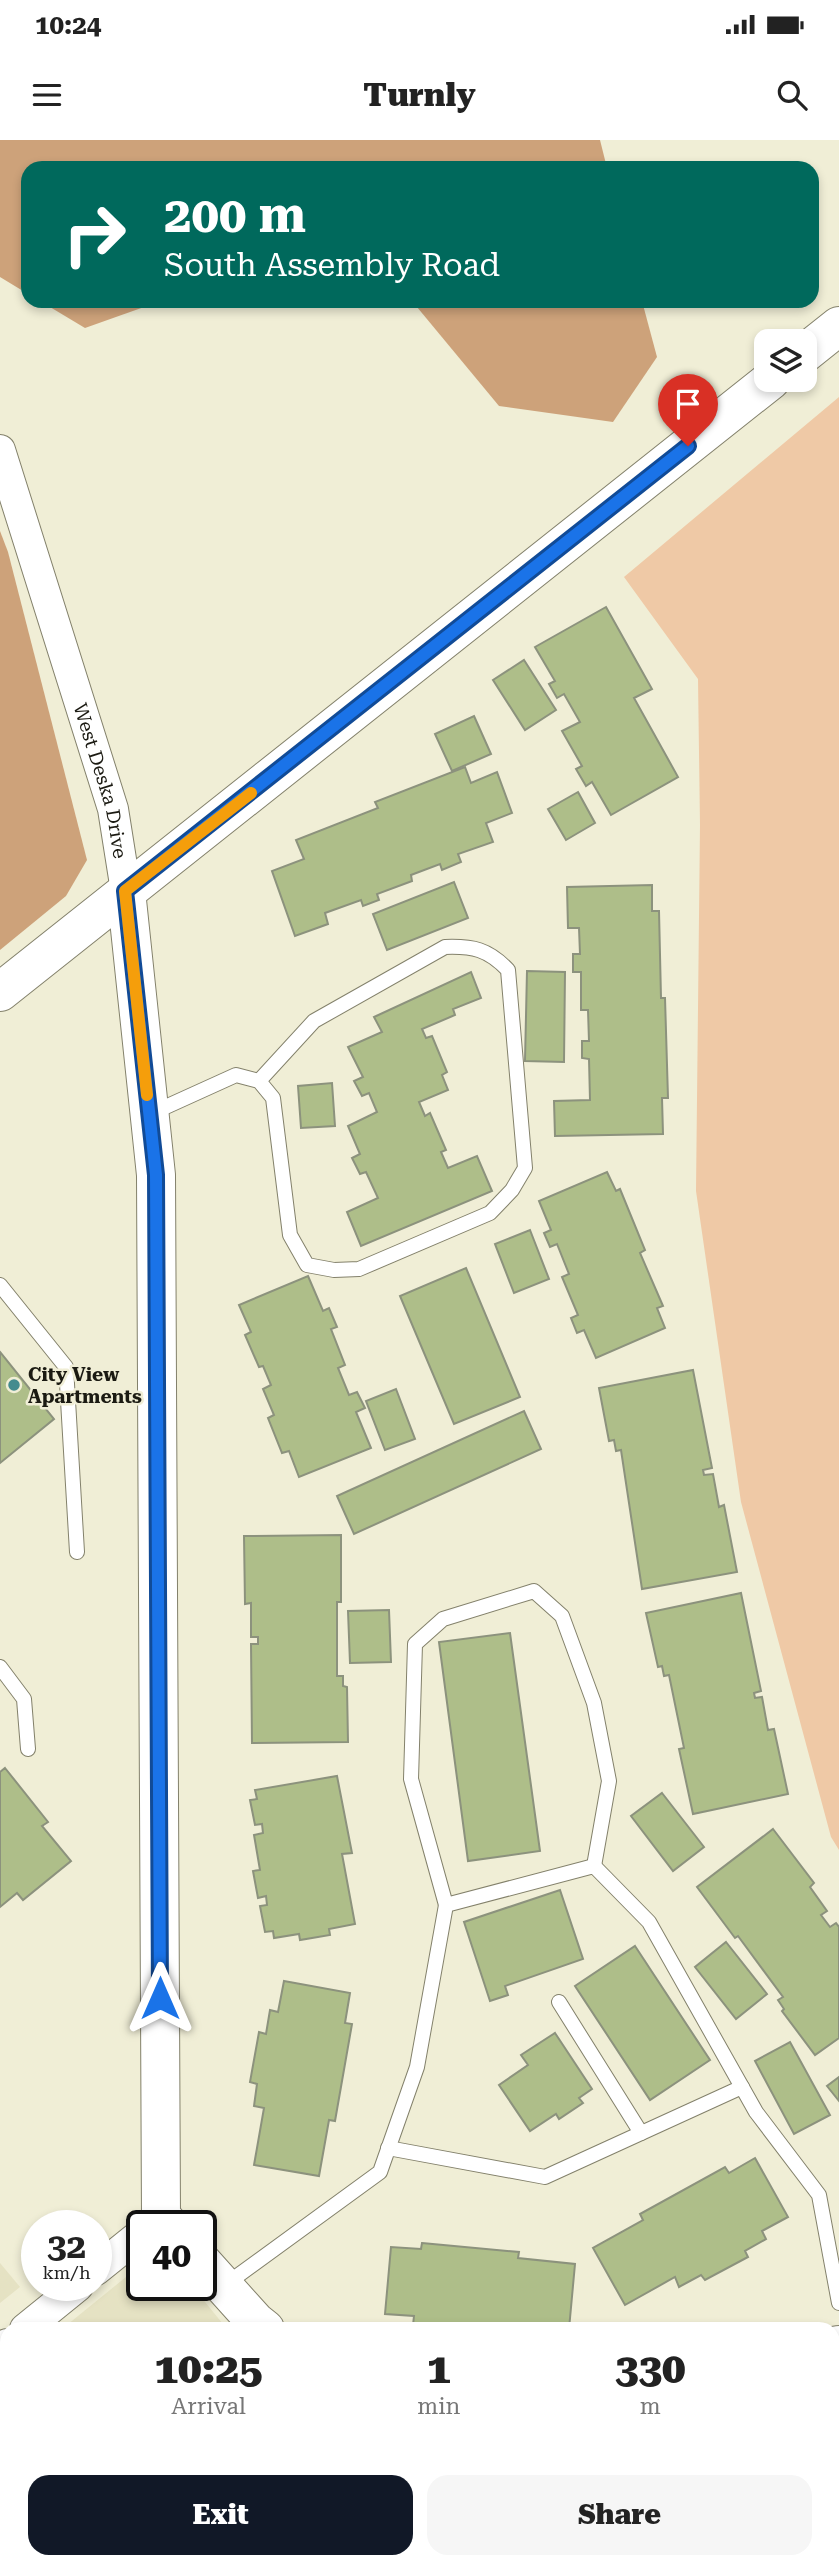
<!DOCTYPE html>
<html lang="en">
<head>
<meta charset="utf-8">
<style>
	:root { --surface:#fff; --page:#f6f6f6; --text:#222; --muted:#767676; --accent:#111827 }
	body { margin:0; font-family:"Roboto Serif",serif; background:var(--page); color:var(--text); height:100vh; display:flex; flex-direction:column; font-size:26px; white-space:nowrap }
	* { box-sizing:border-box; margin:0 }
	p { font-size:23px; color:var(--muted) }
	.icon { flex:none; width:38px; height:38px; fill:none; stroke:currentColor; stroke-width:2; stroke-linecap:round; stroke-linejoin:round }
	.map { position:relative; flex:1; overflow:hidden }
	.sheet { position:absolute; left:0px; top:2182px; width:840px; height:247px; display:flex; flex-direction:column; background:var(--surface); border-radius:21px 21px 0 0; box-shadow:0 4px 10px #0003 }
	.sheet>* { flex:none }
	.hud { position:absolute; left:21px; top:21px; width:798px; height:147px; border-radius:21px; box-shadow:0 4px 10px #0003; background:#00695c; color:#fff; overflow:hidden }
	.tools { position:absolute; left:754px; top:189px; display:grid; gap:14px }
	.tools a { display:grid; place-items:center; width:63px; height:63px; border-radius:14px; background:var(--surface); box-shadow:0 4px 10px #0003; font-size:35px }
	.speed { position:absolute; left:21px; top:2070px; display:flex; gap:14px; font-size:35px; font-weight:700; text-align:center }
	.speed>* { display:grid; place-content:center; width:91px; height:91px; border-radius:50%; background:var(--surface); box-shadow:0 4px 10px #0003; line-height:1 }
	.speed small { font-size:18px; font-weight:400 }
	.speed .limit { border:4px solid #111; border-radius:10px; background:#fff; color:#111 }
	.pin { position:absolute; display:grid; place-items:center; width:60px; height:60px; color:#fff; margin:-72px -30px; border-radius:50% 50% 50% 0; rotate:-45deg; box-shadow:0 0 7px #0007 }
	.pin .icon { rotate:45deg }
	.me { position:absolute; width:77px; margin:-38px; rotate:0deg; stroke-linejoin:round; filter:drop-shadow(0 0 5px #0008) }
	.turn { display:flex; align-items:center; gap:24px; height:147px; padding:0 28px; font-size:32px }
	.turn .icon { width:91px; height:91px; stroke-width:2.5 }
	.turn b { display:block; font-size:49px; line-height:60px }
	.eta { display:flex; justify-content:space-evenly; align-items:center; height:119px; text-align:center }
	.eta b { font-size:42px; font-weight:800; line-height:49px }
	.primary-button { display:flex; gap:14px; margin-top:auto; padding:14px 28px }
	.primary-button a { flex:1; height:80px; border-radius:21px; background:var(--accent); color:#fff; font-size:28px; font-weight:800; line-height:80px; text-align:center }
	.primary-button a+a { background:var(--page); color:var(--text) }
	.status { display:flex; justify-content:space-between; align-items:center; height:49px; padding:0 35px; background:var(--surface); direction:ltr }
	.status svg { height:19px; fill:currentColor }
	header { display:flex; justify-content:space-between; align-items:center; height:91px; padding:0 28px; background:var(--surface); font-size:32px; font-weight:800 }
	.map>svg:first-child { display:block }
	.built { fill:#e5e2c3 }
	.green { fill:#efc9a6 }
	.forest { fill:#cda27a }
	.building { fill:#aebe89; stroke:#8c927d; stroke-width:2 }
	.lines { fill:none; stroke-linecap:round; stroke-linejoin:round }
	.lane-casing { stroke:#83816b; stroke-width:16 }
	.street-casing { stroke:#83816b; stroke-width:32 }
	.secondary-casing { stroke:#83816b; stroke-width:40 }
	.lane { stroke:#fff; stroke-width:14 }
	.street { stroke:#fff; stroke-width:30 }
	.secondary { stroke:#fff; stroke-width:38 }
	.route-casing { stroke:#114b97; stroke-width:18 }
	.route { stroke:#1a73e8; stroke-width:12 }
	.slow { stroke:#f59e0b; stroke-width:12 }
	.poi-dot { fill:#438b8e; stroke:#f0eed6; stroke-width:2.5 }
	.labels { text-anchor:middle; stroke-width:5; stroke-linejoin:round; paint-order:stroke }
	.street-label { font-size:19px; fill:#1b1a12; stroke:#f0eed6 }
	.poi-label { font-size:19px; font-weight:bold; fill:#1b1a12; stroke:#f0eed6; text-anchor:start }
</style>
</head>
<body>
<div class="status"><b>10:24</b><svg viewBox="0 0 49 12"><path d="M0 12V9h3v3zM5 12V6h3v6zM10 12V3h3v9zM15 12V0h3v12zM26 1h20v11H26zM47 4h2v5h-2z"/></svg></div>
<header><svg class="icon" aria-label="menu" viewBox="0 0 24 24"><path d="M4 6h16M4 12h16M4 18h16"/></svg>Turnly<svg class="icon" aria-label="search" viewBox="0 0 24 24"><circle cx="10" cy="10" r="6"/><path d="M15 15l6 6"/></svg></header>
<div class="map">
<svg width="839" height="2428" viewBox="0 0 839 2428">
	<rect width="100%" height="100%" fill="#f0eed6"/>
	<g class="built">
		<path d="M0,2123L20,2147L0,2163Z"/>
		<path d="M142,2124V2146H192L227,2189H62Z"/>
		<path d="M7,2235V2422H466L471,2428H0V2240Z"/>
	</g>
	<path class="green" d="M839,257V1710L831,1697L741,1362L696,1051L700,685L698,539L624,437Z"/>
	<g class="forest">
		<path d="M0,0H600L607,28H28V154L0,137Z"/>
		<path d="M40,161H161L85,188Z"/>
		<path d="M412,161H642L657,217L613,282L499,266Z"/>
		<path d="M0,391L8,412L87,720L66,756L0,810Z"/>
	</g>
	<g class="building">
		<path d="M606,467L652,549L634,558L678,637L611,675L592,642L586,646L576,629L582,626L562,591L580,582L564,554L557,558L549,544L555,541L535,507Z"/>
		<path d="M524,520L556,570L525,590L493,540Z"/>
		<path d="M474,576L491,614L452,631L435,594Z"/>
		<path d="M465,627L471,643L497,632L512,673L486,683L493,702L458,714L461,722L442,730L440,724L411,735L412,741L377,754L379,760L363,766L361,760L325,773L328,784L295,796L272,731L304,719L296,700L378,668L375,662Z"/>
		<path d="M578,652L595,683L566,700L548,669Z"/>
		<path d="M454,742L468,778L387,810L373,774Z"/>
		<path d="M652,745V771H659L661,858H665L668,958H662L663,994L555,996L554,961L590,960L589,919L582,918V901H589L588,870H581V832H573V814H580L579,788H568L567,747Z"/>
		<path d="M527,831L565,832L564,922L525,921Z"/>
		<path d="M471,832L481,858L453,869L455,875L422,889L426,898L432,896L447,932L442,935L448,950L419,962L425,976L430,973L446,1010L441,1012L448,1028L477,1016L492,1051L361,1106L347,1072L378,1058L366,1032L360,1034L352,1018L360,1014L348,986L377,972L369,953L362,956L354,941L363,937L348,907L382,892L374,877Z"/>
		<path d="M332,943L335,986L301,988L298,946Z"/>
		<path d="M607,1032L616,1051L620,1049L645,1110L640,1113L663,1166L657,1168L665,1188L596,1218L584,1190L577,1193L571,1178L578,1175L562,1137L569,1134L557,1104L550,1107L544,1093L551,1090L539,1061Z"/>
		<path d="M530,1090L549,1139L514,1153L495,1104Z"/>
		<path d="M466,1128L520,1257L454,1284L400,1156Z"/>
		<path d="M308,1136L323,1171L329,1168L337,1187L331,1189L345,1225L338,1228L349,1255L357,1252L365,1268L356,1272L371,1308L299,1337L289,1311L282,1313L268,1278L274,1275L263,1249L271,1245L263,1226L259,1227L245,1195L251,1192L239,1165Z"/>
		<path d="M0,1212L54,1279L0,1323Z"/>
		<path d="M693,1230L712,1328L703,1330L704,1335L713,1334L719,1367L724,1365L737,1432L642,1449L621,1310L616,1311L614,1300L609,1301L599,1248Z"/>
		<path d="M396,1249L415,1299L385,1310L366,1261Z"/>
		<path d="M524,1271L541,1309L354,1394L337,1356Z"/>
		<path d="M341,1395V1462H337V1536H343V1546L347,1547L348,1602L252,1603L251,1504H258V1497H251V1463L245,1464L244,1396Z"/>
		<path d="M741,1453L761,1551L754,1553L755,1558L762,1557L768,1590L774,1589L788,1654L693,1674L679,1609L684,1608L669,1535L664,1536L662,1526L658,1527L646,1473Z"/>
		<path d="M389,1470L391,1522L350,1523L348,1471Z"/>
		<path d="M510,1493L540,1711L468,1721L439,1502Z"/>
		<path d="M5,1628L48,1682L42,1686L71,1721L23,1760L17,1753L0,1767V1632Z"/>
		<path d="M337,1636L352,1713L342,1714L355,1784L329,1789L330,1795L300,1800L299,1794L274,1798L273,1791L265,1792L260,1766L267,1765L266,1756L258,1758L253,1731L260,1730L254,1695L263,1693L262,1684L255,1685L250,1660L257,1659L255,1650Z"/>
		<path d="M662,1653L704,1707L673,1731L631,1676Z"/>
		<path d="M773,1689L814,1743L810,1747L827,1771L821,1775L830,1787L836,1783L839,1787V1898L815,1915L782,1871L784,1869L778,1860L783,1857L738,1796L735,1798L697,1747Z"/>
		<path d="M560,1750L583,1819L505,1846L508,1855L490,1861L464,1782Z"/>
		<path d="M726,1802L767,1854L736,1879L695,1827Z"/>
		<path d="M635,1806L710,1920L650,1960L575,1846Z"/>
		<path d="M284,1841L350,1853L345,1883L352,1884L335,1981L329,1980L319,2036L254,2025L264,1968L254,1966L257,1944L250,1942L259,1892L266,1894L270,1870L278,1872Z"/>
		<path d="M555,1893L592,1949L579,1958L583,1963L559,1979L556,1974L530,1991L499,1945L528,1925L521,1915Z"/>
		<path d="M790,1902L830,1975L794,1994L755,1921Z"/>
		<path d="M839,1937V1961L827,1946Z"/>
		<path d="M755,2018L788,2077L762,2091L766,2099L745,2111L748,2117L705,2140L701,2135L679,2147L675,2137L625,2165L593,2108L643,2080L640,2074L725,2027L729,2033Z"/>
		<path d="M422,2103L519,2112L518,2118L575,2124L569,2189L512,2184L511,2189H439V2187L413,2185L414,2176L385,2174L391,2107L421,2109Z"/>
	</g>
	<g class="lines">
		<g class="lane-casing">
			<g id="lane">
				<path d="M150,974L236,935L259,941L273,958L290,1095L307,1125L334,1130L359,1129L490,1073L512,1050L525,1028L508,830C488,809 473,806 445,807L314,881L259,941"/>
				<path d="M0,1145L66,1227L77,1412"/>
				<path d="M0,1527L24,1559L28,1609"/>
				<path d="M446,1765L411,1639L415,1504L443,1479L534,1451L562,1476L594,1563L609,1641L594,1726"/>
				<path d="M559,1862L641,1993"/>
				<path d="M388,2008L545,2037L742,1947"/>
				<path d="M225,2145L380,2032L417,1927L446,1765L594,1726L649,1782L756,1972L819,2055L839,2163"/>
				<path d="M0,2376L7,2384"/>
				<path d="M833,2419L838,2428"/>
				<path d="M39,2422L44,2428"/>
				<path d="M184,2422L189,2428"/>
				<path d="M368,2422L373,2428"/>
				<path d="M759,2428L774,2422"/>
			</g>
		</g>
		<g class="street-casing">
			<g id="street">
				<path id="s1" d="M0,310L113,669L126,751"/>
				<path d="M96,2130L142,2093"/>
				<path d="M25,2189L78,2146"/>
				<path d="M0,2210L7,2204"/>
			</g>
		</g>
		<g class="secondary-casing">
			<g id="secondary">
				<path d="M805,213L839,186"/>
				<path d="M126,751L156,1035L161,2076L170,2086"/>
				<path d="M0,852L771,240"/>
				<path d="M201,2121L255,2181L265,2189"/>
				<path d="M833,2206L839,2205"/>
			</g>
		</g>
		<use href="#lane" class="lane"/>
		<use href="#street" class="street"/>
		<use href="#secondary" class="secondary"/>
	</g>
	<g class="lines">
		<g class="route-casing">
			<path id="route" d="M160,1858L156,1035L125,751L688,306"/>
		</g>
		<use href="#route" class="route"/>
		<path class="slow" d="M147,955L125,751L251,653"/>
	</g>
	<circle class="poi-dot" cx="14" cy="1245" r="7"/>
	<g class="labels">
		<g class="street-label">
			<text dy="7" stroke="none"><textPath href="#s1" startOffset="346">West Deska Drive</textPath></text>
		</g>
		<g class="poi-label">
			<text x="28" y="1241">City View<tspan x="28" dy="22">Apartments</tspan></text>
		</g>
	</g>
</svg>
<div class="tools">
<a><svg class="icon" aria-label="layers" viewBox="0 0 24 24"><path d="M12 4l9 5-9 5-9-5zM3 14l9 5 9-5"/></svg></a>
</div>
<div class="speed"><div>32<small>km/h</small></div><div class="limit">40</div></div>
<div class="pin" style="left:688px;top:306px;background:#d93025"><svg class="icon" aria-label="arrive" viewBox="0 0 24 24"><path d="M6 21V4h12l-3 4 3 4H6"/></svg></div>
<svg class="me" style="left:160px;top:1858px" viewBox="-20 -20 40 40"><path d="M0-17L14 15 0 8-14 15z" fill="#1a73e8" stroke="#fff" stroke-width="4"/></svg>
<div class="hud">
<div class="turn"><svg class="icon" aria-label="right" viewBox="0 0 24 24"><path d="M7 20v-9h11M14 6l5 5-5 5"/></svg><div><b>200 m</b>South Assembly Road</div></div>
</div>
<section class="sheet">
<div class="eta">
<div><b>10:25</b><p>Arrival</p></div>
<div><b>1</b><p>min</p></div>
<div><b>330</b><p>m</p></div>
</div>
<div class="primary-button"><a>Exit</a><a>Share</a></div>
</section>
</div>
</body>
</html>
